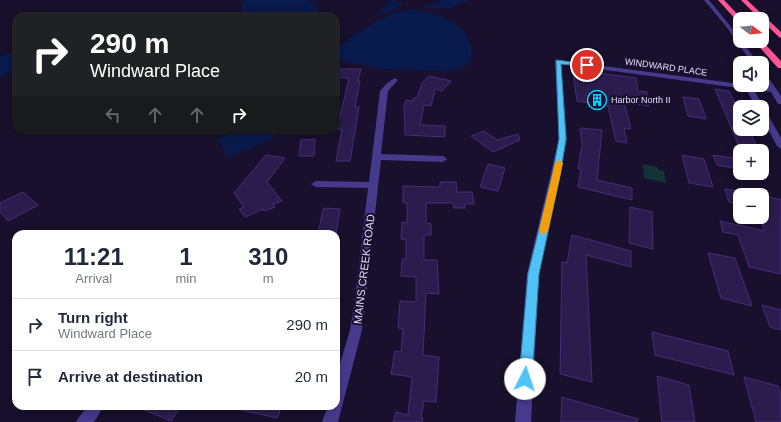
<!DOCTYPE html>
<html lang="en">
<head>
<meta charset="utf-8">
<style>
	:root { --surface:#fff; --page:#f2f2f3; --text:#1f2937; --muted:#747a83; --line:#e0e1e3 }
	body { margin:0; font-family:Helvetica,sans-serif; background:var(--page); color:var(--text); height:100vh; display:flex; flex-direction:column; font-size:15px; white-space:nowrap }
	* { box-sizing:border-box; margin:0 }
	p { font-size:13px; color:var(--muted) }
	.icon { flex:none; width:22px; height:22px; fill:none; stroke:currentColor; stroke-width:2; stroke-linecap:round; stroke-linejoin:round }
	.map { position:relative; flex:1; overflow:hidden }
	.details { position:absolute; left:12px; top:230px; width:328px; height:180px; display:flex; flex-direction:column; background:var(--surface); border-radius:12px; box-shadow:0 2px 10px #0003 }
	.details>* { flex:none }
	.top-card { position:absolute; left:12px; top:12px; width:328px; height:122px; border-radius:12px; box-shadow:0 2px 10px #0003; background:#202124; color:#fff; overflow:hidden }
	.needle { width:26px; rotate:106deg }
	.fabs { position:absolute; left:733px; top:12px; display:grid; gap:8px }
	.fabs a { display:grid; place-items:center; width:36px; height:36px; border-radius:8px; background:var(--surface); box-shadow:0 2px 10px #0003; font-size:20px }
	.pin { position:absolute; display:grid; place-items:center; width:34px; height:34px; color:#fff; margin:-17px; border:2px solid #fff; border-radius:50%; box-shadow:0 1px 4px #0007 }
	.me { position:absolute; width:44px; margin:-22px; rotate:4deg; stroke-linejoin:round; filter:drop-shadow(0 0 3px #0008) }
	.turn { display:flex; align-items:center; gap:14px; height:84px; padding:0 12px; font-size:18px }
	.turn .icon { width:52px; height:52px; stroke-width:2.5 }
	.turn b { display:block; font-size:28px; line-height:34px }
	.lanes { display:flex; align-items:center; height:38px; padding:0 12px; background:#0003; justify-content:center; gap:20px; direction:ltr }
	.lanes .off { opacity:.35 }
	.eta { display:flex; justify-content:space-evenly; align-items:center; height:68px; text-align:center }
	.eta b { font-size:24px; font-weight:700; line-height:28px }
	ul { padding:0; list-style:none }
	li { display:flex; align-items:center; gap:12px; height:52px; padding:0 12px; border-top:1px solid var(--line) }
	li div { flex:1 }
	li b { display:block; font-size:15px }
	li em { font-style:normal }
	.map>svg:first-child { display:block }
	.green { fill:#133436 }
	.water { fill:#091a4c }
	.building { fill:#2b1c4d; stroke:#452d7a }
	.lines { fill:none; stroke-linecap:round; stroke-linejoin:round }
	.minor { fill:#463a8c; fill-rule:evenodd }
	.motorway { fill:#ff5695; fill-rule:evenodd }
	.route { fill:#4fc3f7; stroke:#337fa1 }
	.slow { fill:#f59e0b }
	.labels { text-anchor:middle; stroke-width:4; stroke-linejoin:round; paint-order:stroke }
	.far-street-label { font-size:9px; fill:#e3dbff; stroke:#18102c }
	.far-poi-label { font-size:9px; fill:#e3dbff; stroke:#18102c; text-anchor:start }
	.street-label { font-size:11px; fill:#e3dbff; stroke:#18102c }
</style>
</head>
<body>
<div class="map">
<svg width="781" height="422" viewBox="0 0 781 422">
	<rect width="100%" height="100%" fill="#18102c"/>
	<path class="green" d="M643,164L658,167V170L664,171L666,183L644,178Z"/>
	<g class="water">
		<path d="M244,0H307L317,5L318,13L323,16H245L242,9Z"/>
		<path d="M393,0L403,3L402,5L395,10L379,15L382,9Z"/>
		<path d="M441,0H469L455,6L453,8H426L421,6L439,2Z"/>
		<path d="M412,9C431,11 461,20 469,40C472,46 471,52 472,59L464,67L448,71L383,69L336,60V50C358,31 382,14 412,9Z"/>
		<path d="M16,53V70L0,76V56Z"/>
		<path d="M232,130H282L268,141L228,157L223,147L216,140L229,134Z"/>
	</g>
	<g class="building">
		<path d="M338,69H361L358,81H360L355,107H359L350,161H336L342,129H337L349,78H336Z"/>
		<path d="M573,73L598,76V73L636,78L638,91L647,92L649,106L624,102L631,129L624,128L627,143L616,141L608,106L577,101Z"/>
		<path d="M429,76L451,81L442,91L435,89L431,106L424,105L420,125L445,126V137L405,135L404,105L406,100L413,101L414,98H417L422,83Z"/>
		<path d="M715,89L729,91L735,103L738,104L740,108V130L750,131L759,151H741Z"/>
		<path d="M683,97L699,99L706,119L688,116Z"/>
		<path d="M580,128L602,130L597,180L632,188V200L578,187L581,169H578L582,144Z"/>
		<path d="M484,131L497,140L518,134L520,140L493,152L471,136Z"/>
		<path d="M315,139L314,156H299L301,140Z"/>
		<path d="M266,155L285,158L267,182L282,201L273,204L275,207L264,211L263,209L245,217L239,209L244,207L234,193Z"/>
		<path d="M682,155L704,159L713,187L689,183Z"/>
		<path d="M713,155L740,159V169L717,165Z"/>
		<path d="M488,164L505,168L498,191L480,187Z"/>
		<path d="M440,182H456L457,192H472L474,204H465V208H454L453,203H426V223L431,224V235H424V260H437L439,294L426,293L423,355L439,357L436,402L424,401L421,418H423L422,422H393L396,412L408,415L412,377L391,374L395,351L401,352L403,329L398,328L400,301L416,302V277L401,276L402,259H406V240L401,239L402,222L407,223V203H403V186L440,187Z"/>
		<path d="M725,189L740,191V204L729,202Z"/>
		<path d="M23,192L38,205L8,221L0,212V203Z"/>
		<path d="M762,195L781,200V274L749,267L738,235L723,232L720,221L765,231L760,219L764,220Z"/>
		<path d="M630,207L652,212L653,249L629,243Z"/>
		<path d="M325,208L340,209L336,234H318L323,209Z"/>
		<path d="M572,235L631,251V267L586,255L592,382L560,374L562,262L567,263Z"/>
		<path d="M708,253L735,258L752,306L721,298Z"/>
		<path d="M762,305L781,310V330L770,327Z"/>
		<path d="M652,332L728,351L734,375L655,355Z"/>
		<path d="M657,376L689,385L695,422H662Z"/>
		<path d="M744,377L778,386L781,395V422H756Z"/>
		<path d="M562,397L638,419L637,422H561Z"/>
		<path d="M135,406H181L171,421Z"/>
		<path d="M242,406H282L277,418L241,410Z"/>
	</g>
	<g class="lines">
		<g class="minor">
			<path d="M704,0H709L740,38V41H742L758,63H752L725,25Z"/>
			<path d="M558,60L740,84V85L768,87L762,77V70L764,71L781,96V104H778L771,92L754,90L764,107L762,109L766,111L781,138V149L777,146L762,118V107H756L746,89L561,64L567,139L539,274L531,422H515L527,274L559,139L555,62Z"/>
			<path d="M395,78L398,80L388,91L381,154L443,156L447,159L443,162L381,160L362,330L338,422H322L328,406H336V377L350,330L354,306L368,188L316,187L311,184L316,181L369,182L380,91L387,83Z"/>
			<path d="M88,406H104L94,422H76L79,417Z"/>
		</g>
		<g class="motorway">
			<path d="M718,0H724L742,19H740V23L738,22Z"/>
			<path d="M741,0H747L781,32V38L779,37L762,21V19H760Z"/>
			<path d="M754,41H762L781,61V68H778Z"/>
		</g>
	</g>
	<path class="route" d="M556,60L587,64L590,65L587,67L561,64L566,139L560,176L539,274L532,379L530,384L525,385L521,384L519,379L528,274L552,176L559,139Z"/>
	<path class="slow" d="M559,160L563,163L548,231L543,235L539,231L555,163Z"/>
	<defs>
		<g id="building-ring" transform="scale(1)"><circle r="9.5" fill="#18102c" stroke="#07ccff" stroke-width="1.5"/><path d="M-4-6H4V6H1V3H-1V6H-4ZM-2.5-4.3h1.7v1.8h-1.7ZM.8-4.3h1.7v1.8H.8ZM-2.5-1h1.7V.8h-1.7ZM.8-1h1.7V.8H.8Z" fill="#07ccff"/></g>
	</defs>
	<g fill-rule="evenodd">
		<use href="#building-ring" x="597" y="100"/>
	</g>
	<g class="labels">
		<g class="far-street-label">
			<text transform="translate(666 67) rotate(8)" y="3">WINDWARD PLACE</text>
		</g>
		<g class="far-poi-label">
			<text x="611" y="103">Harbor North II</text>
		</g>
		<g class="street-label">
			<text transform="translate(364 269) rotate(-83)" y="4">MAINS CREEK ROAD</text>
		</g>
	</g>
</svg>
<div class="fabs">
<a><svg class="needle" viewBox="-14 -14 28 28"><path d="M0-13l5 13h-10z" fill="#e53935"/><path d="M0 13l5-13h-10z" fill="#747a83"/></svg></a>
<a><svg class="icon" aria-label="sound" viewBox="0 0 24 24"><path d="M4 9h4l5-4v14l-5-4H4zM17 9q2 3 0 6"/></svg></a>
<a><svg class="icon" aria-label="layers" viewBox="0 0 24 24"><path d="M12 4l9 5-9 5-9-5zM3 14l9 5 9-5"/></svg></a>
<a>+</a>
<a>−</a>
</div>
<div class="pin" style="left:587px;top:65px;background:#d93025"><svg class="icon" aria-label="arrive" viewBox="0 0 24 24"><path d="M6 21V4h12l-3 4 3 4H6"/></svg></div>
<svg class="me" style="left:525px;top:379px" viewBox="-20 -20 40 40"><circle r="19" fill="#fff"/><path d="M0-13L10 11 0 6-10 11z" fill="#4fc3f7"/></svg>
<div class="top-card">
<div class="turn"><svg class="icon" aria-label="right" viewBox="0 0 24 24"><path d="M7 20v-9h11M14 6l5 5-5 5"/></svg><div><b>290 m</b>Windward Place</div></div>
<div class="lanes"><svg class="icon off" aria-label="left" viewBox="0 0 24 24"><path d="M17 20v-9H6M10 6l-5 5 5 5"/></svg><svg class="icon off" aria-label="ahead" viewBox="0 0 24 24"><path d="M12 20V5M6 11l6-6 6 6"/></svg><svg class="icon off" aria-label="ahead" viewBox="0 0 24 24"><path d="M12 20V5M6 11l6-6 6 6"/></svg><svg class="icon" aria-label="right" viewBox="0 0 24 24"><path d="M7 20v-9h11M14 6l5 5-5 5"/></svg></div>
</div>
<section class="details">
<div class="eta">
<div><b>11:21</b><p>Arrival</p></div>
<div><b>1</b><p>min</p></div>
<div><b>310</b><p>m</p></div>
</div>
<ul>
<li><svg class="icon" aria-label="right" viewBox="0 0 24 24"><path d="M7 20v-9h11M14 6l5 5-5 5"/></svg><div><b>Turn right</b><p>Windward Place</p></div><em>290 m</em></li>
<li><svg class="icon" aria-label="arrive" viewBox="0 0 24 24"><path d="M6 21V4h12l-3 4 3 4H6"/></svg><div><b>Arrive at destination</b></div><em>20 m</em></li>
</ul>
</section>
</div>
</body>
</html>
